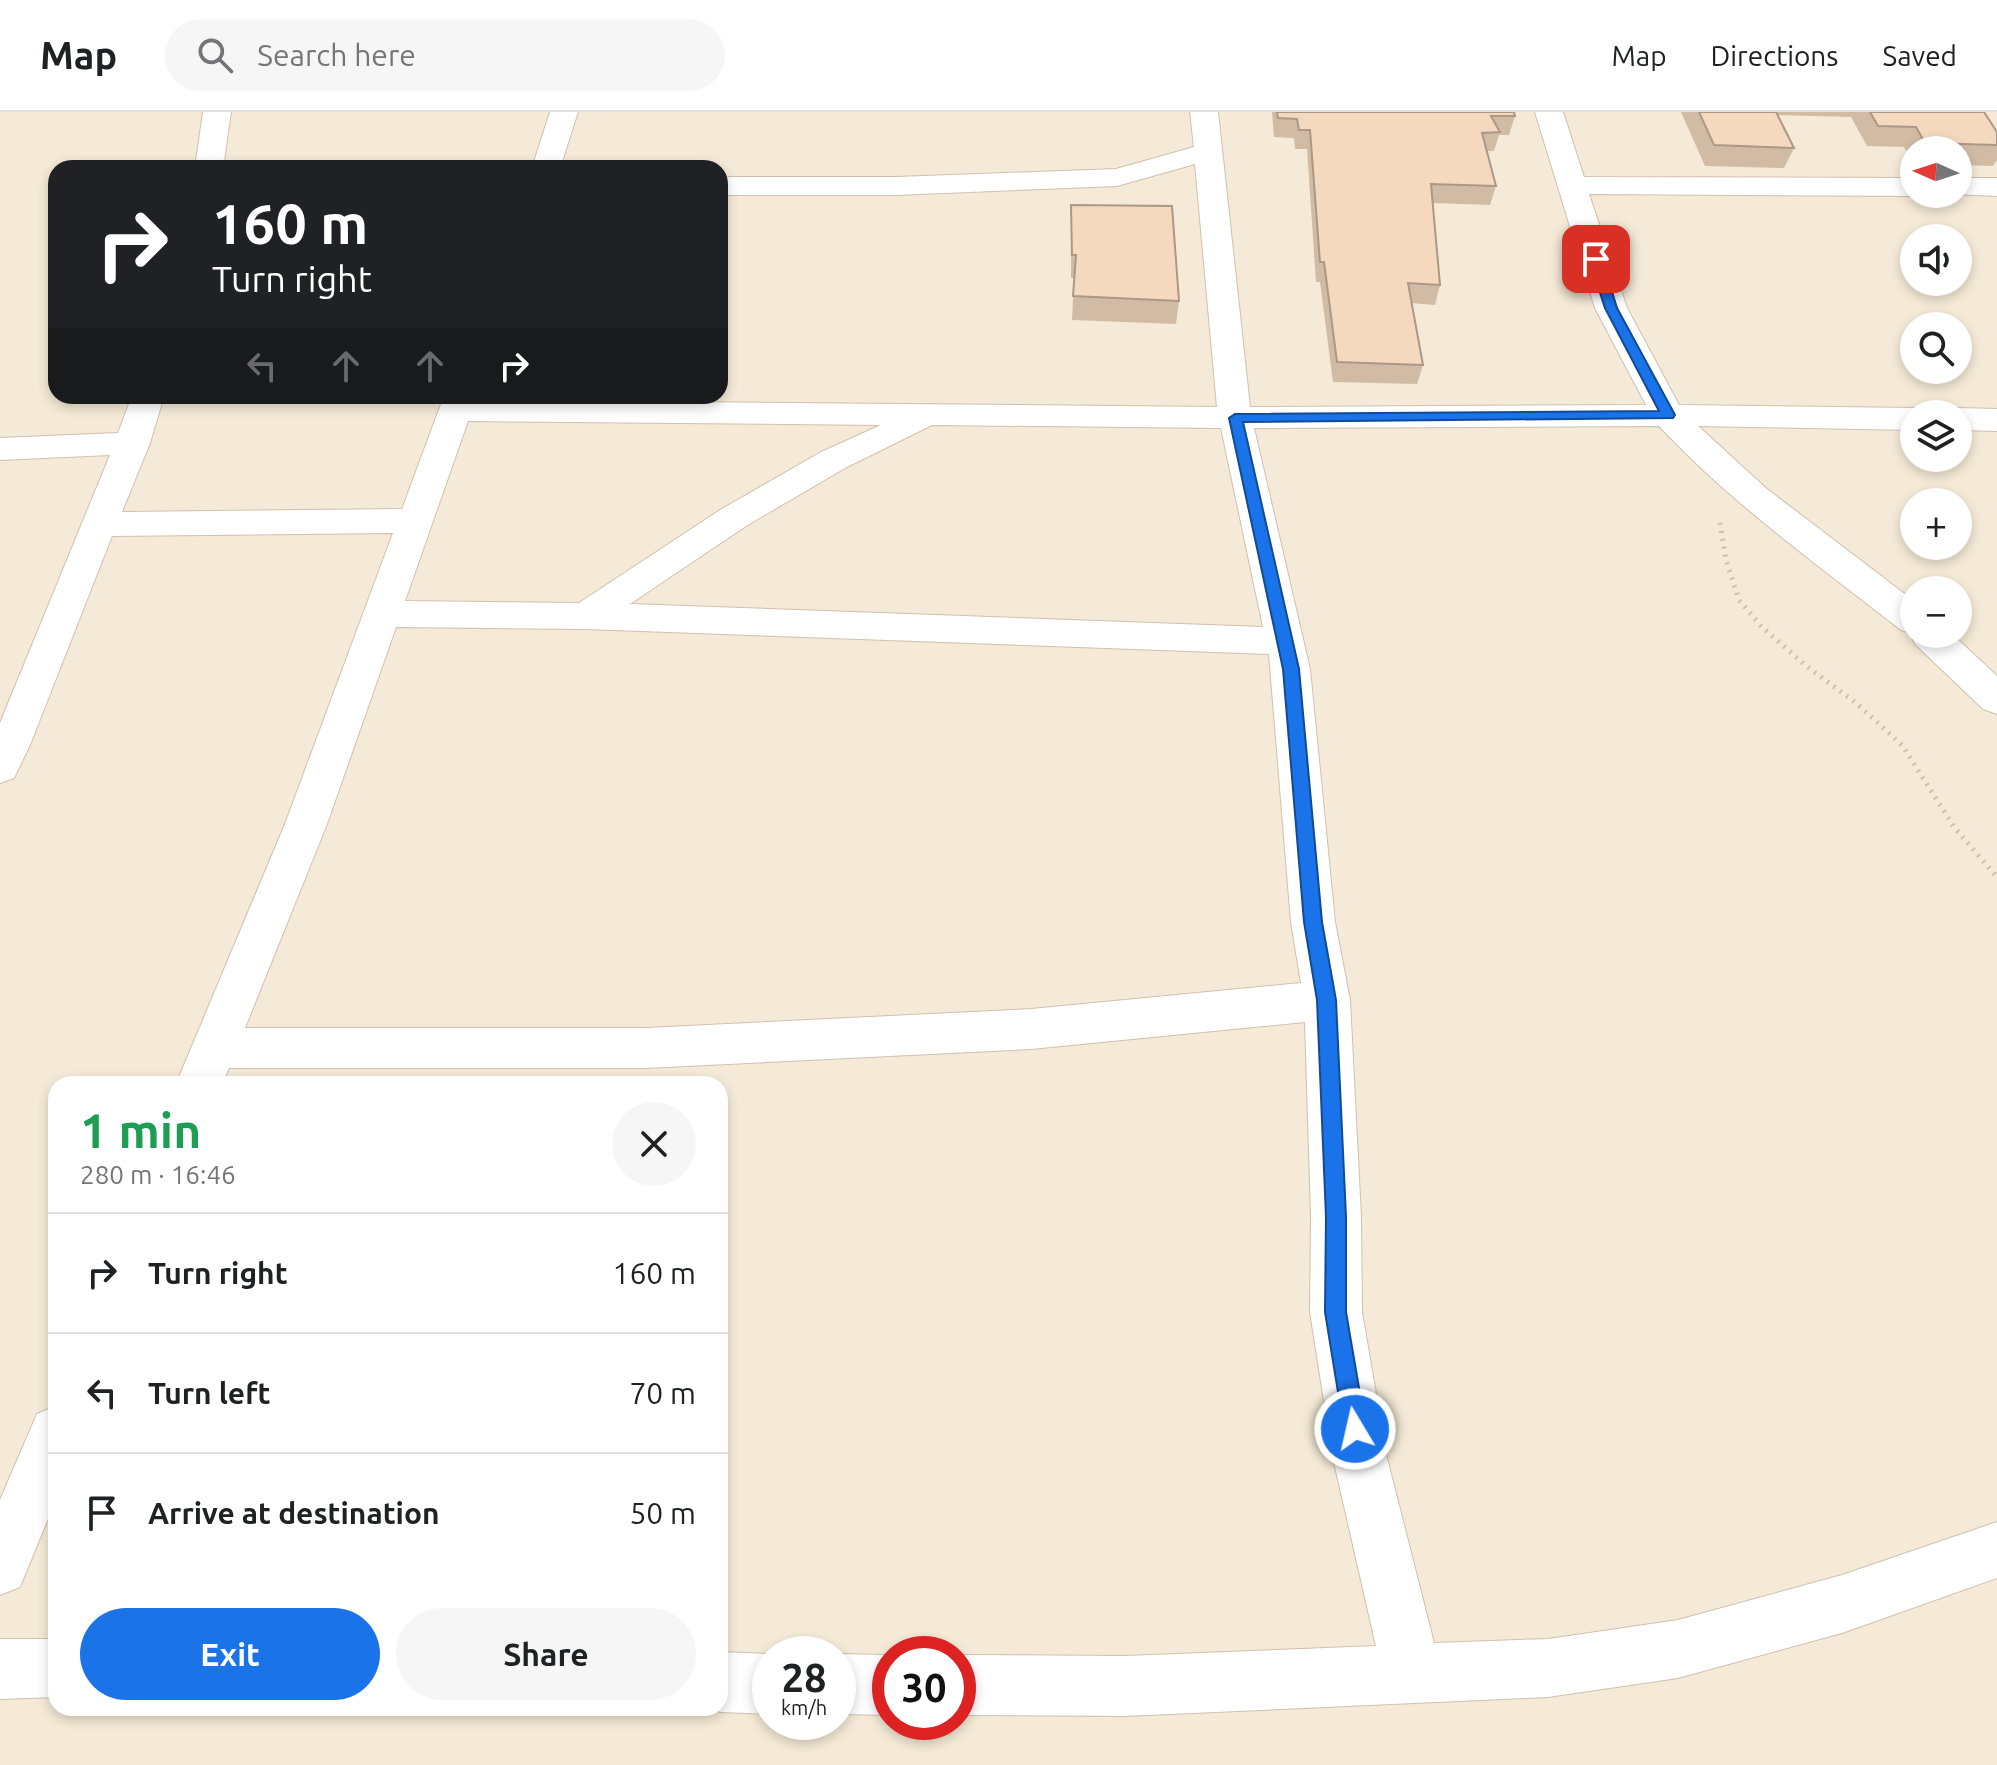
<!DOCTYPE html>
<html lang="en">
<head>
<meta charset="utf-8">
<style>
	:root { --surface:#fff; --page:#f6f6f6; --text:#202124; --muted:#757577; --line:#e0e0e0; --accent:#1a73e8 }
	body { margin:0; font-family:Ubuntu,sans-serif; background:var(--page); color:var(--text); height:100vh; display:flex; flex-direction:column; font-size:30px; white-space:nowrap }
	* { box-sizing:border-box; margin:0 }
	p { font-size:26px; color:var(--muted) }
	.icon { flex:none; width:44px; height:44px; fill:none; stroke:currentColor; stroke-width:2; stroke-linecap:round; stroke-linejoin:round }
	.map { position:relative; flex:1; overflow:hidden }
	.panel { position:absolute; left:48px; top:964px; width:680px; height:640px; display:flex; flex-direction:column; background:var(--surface); border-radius:24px; box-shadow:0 4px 12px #0003 }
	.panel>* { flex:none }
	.top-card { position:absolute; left:48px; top:48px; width:680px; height:244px; border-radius:24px; box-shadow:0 4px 12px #0003; background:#202124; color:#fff; overflow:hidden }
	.needle { width:52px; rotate:273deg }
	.tools { position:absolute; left:1900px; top:24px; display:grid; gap:16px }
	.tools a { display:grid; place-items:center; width:72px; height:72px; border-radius:50%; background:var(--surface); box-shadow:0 4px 12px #0003; font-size:40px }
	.speed { position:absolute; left:752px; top:1524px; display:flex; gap:16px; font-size:40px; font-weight:700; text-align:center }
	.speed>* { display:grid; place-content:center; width:104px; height:104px; border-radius:50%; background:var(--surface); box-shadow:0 4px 12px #0003; line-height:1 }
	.speed small { font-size:20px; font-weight:400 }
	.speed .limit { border:12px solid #d22; background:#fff; color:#111 }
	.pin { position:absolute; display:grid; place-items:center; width:68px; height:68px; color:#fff; margin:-34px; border-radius:16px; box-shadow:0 4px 12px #0006 }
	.me { position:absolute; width:88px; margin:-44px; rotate:351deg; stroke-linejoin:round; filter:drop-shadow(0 0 6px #0008) }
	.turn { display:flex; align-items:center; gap:28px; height:168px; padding:0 32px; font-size:36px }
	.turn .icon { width:104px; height:104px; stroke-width:2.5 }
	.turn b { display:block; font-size:56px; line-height:68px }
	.lanes { display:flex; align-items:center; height:76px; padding:0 32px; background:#0003; justify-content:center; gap:40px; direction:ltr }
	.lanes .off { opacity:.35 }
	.round { display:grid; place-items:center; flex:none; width:84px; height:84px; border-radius:42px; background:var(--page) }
	.head { display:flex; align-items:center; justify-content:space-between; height:136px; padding:0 32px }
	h1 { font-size:48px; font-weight:700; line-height:60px; color:#1e9e55 }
	.primary-button { display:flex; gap:16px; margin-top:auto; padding:16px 32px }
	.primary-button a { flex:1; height:92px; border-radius:48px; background:var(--accent); color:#fff; font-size:32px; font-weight:700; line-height:92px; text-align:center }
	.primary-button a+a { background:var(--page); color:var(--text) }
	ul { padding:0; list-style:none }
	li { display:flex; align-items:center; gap:24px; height:120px; padding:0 32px; border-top:2px solid var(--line) }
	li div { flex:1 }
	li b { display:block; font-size:30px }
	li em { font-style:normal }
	header { display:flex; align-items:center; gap:48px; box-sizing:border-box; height:112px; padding:0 40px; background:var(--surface); border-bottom:2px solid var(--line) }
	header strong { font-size:38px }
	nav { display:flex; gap:44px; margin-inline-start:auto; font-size:28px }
	.search { width:560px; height:72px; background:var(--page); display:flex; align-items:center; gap:20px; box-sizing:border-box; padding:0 28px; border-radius:44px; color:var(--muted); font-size:30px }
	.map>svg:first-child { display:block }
	.residential { fill:#f5ead7; fill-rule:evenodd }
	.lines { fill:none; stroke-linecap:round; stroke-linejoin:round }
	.minor-casing { stroke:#d0c0ad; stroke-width:2 }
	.path { stroke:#d9bda2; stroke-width:5; stroke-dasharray:2 6; stroke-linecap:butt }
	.minor { fill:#fff; fill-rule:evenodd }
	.wall { fill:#d2bba4 }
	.building { fill:#f4d9bf; stroke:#ab9886; stroke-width:2 }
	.route { fill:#1a73e8; stroke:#114b97; stroke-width:2 }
</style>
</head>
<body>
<header>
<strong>Map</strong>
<div class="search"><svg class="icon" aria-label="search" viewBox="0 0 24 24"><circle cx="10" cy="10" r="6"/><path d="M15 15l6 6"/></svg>Search here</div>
<nav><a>Map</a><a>Directions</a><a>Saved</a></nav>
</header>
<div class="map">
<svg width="1997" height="1653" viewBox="0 0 1997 1653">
	<rect width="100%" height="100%" fill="#fdf7e9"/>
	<path class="residential" d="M0,0H1997V1653H0ZM1914,38H1958V82H1914ZM56,56H720V284H56ZM1914,126H1958V170H1914ZM1914,214H1958V258H1914ZM1914,302H1958V346H1914ZM1914,390H1958V434H1914ZM1914,478H1958V522H1914ZM56,972H720V1596H56ZM770,1542H838V1610H770ZM890,1542H958V1610H890Z"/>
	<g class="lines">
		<g class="minor-casing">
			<g id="minor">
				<path d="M203,0H231L223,56H195Z"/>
				<path d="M550,0H578L560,56H532Z"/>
				<path d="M1190,0H1218L1250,295L1646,293L1595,196L1535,0H1563L1584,65L1914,66V82H1920L1914,84L1589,82L1627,196L1679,293L1914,296L1926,300L1927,302H1914V318L1698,314L1767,377L1914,489V522H1952L1997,564V602L1983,597L1915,532L1910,521L1901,518C1818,453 1731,391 1659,314L1254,316L1310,557L1335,810L1350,888L1361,1105L1362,1200L1387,1346L1434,1531L1548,1527L1678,1508L1842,1463L1997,1410V1466L1842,1521L1678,1566L1548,1585L1125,1604L958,1603V1543L1125,1544L1376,1534L1333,1346L1310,1200L1311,1105L1305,910L1031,937L646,956H229L222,972H176L285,712L393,421L112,424L30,633L14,666L0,671V611L110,343L0,348V326L118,321L132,284H164L150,331L122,400L402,397L444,284H476L475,288L1217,295L1195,52L1117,74L896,83H720V65H896L1116,57L1194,35ZM468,309L881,313L821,340L720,398L579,491L405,489ZM932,313L1221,316L1263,515L630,492L746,414L845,356ZM396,515L586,517L1269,542L1291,810L1301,871L1031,897L646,916H245L327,712Z"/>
				<path d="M1958,66H1997V84L1952,82H1958Z"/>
				<path d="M1958,296L1997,297V319L1958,318V302H1945Z"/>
				<path d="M56,1294V1387L20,1475L0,1483V1388L37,1302Z"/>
				<path d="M0,1527H56V1585L0,1587Z"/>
				<path d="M720,1540L770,1542V1602L720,1600L711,1596H720Z"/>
				<path d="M838,1542L890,1543V1603L838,1602Z"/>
			</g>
		</g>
		<path class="path" d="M1720,411L1726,448L1739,488L1761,514L1805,553L1856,591L1902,633L1954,715L1997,765"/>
		<use href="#minor" class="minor"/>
	</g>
	<g class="wall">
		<path d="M1272,0H1514L1515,4L1509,23H1499L1494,39H1487L1496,74L1490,93L1433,91L1440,173L1435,193L1411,191L1423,253L1417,272L1333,270L1320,170H1316L1307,37H1295L1294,26L1274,25Z"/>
		<path d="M1681,0H1984L1997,20V48L1993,54L1958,53V38H1914V52L1904,35L1867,34L1851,5L1778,3L1794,36L1784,56L1705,54Z"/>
		<path d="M1071,93L1179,189L1176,212L1072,208L1074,166H1071Z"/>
	</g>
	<g class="building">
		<path d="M1277,0H1514L1515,4H1491L1500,20L1482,21L1496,74L1431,72L1440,173L1408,171L1423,253L1337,250L1324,150H1320L1310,18H1299L1297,7L1278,6Z"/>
		<path d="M1699,0H1776L1794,36L1714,33Z"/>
		<path d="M1870,0H1984L1997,20V33L1925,31L1916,15L1878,14Z"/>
		<path d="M1071,93L1172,94L1179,189L1073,184L1076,143H1072Z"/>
	</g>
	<path class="route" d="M1596,143L1602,147L1617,196L1675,303L1673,306L1243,310L1299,557L1322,810L1336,888L1346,1105V1200L1366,1317L1363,1325L1355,1328L1347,1325L1344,1317L1325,1200L1326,1105L1317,888L1304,810L1283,557L1229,306L1235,302L1659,299L1605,196L1589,147Z"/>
</svg>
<div class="tools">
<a><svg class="needle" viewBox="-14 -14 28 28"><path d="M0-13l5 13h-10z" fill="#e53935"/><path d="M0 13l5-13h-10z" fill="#757577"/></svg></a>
<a><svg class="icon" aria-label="sound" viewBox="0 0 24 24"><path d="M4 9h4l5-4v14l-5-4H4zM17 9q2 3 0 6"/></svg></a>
<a><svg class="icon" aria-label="search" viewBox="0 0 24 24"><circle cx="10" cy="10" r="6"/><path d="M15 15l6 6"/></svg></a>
<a><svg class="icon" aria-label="layers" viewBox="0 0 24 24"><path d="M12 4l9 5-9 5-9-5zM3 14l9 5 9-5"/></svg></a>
<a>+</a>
<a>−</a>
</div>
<div class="speed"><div>28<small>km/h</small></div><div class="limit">30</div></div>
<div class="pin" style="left:1596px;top:147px;background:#d93025"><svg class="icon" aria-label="arrive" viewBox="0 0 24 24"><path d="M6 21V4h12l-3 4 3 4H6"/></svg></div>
<svg class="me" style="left:1355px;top:1317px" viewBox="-20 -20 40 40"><circle r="17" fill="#1a73e8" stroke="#fff" stroke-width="3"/><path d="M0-11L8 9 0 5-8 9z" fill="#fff"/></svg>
<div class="top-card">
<div class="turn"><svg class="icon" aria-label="right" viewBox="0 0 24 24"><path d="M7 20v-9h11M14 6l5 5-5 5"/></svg><div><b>160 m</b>Turn right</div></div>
<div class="lanes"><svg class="icon off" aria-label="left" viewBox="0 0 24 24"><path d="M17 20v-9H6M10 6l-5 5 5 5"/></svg><svg class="icon off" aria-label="ahead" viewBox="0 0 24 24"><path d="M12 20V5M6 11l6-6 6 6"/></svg><svg class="icon off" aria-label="ahead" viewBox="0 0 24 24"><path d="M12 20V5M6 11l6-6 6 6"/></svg><svg class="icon" aria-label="right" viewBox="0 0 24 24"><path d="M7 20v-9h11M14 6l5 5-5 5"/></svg></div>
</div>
<section class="panel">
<div class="head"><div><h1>1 min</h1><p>280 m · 16:46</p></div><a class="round"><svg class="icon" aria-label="close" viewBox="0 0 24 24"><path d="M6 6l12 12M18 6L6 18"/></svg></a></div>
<ul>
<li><svg class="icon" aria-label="right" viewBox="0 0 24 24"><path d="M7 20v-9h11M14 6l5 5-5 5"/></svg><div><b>Turn right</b></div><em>160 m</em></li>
<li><svg class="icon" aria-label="left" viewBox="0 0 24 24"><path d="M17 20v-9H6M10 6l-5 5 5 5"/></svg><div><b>Turn left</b></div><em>70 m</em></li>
<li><svg class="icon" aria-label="arrive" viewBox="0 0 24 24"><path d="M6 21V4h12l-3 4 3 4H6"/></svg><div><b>Arrive at destination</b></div><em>50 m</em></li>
</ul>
<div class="primary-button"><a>Exit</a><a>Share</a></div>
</section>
</div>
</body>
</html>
